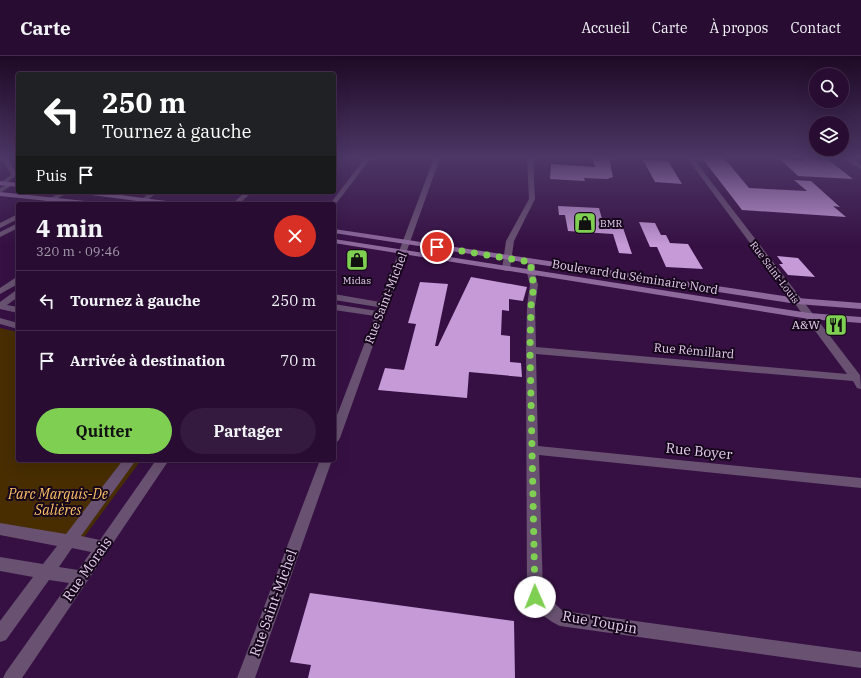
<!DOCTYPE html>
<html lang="fr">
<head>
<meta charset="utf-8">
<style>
	:root { --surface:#280c32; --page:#341a3e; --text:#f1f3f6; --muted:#a59bac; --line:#442c4d; --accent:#7fd052 }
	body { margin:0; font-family:"IBM Plex Serif",serif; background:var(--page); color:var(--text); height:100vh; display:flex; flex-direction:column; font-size:15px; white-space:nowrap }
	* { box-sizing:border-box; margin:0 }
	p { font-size:13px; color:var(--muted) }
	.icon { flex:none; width:22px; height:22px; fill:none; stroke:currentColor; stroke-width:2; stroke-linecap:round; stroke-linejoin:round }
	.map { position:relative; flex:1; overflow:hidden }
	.side { position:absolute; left:16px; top:146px; width:320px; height:260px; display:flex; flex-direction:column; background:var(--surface); border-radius:4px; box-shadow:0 4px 16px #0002,0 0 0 1px var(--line) }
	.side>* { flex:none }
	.hud { position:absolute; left:16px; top:16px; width:320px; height:122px; border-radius:4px; box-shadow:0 4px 16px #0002,0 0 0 1px var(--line); background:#202124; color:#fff; overflow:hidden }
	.controls { position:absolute; left:809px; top:12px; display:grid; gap:8px }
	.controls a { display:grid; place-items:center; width:40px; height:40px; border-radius:50%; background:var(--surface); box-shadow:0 4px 16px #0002,0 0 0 1px var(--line); font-size:20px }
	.pin { position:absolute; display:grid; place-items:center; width:34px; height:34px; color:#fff; margin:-17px; border:2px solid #fff; border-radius:50%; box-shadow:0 1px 4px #0007 }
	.me { position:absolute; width:44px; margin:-22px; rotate:359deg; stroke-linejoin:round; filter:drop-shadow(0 0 3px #0008) }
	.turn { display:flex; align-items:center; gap:14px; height:84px; padding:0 20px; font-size:18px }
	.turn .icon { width:52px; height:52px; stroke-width:2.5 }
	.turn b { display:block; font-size:28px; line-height:34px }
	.then { display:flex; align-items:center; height:38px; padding:0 20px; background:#0003; gap:8px; font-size:15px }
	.round { display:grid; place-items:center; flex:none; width:42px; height:42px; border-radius:21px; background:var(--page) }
	.summary { display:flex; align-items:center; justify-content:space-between; height:68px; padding:0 20px }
	h1 { font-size:24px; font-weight:800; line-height:30px }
	.action { display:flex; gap:8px; margin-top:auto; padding:8px 20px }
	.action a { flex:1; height:46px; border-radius:24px; background:var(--accent); color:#111; font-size:16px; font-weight:800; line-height:46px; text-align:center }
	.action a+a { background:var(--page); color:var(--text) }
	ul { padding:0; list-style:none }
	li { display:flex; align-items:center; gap:12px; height:60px; padding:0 20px; border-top:1px solid var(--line) }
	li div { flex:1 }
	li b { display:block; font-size:15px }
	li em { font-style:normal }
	header { display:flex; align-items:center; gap:24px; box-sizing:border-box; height:56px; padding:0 20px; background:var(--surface); border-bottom:1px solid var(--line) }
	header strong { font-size:19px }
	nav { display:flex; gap:22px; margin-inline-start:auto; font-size:14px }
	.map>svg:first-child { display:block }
	.green { fill:#472d00 }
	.building { fill:#c59ad7 }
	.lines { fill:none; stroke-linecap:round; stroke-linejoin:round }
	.minor { fill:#685171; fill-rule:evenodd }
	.tertiary { fill:#685171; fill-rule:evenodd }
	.secondary { fill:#8d699c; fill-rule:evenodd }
	.route { stroke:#7fd052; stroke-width:7; stroke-dasharray:0 12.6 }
	.labels { text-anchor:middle; stroke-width:4; stroke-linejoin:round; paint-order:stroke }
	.far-poi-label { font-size:10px; fill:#e4ceed; stroke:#16061b; text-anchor:start }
	.far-street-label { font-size:10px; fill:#e4ceed; stroke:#16061b }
	.street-label { font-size:12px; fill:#e4ceed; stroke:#16061b }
	.poi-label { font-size:12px; fill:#e4ceed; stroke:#16061b; text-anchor:end }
	.near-street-label { font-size:14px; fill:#e4ceed; stroke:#16061b }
	.near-park-label { font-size:14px; font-style:italic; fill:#fcc166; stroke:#16061b }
</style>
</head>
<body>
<header>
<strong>Carte</strong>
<nav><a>Accueil</a><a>Carte</a><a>À propos</a><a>Contact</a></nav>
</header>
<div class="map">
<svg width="861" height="622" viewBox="0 0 861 622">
	<rect width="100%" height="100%" fill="#361043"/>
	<path class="green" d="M0,272L18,276V404H141L76,492L0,479Z"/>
	<g class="building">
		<path d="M592,102H609L613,121L607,123L584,122L585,125L550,123L551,108L595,111Z"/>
		<path d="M702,102H724L749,132L807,135L794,124L811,125L840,151L833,150L846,161L742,154Z"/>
		<path d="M801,102H826L853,123L798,120L780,103L804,105Z"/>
		<path d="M643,104L668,105L682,128L655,126Z"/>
		<path d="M558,150L599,152L602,163L617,164L618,169H622L632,198L619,197L613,178L568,175L565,159H559Z"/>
		<path d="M639,166L655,167L661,179H666L670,187L688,188L703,213L666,211L657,191H650Z"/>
		<path d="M777,200L798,202L815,221L788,219L779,208H783Z"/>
		<path d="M471,221L527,231L523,245L509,243V255L502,254L501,279L510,280V306L521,307L522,321L469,316L467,342L378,334L385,312L404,314L416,268L408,267L420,226L448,228L435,290H438Z"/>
		<path d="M310,537L514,565L515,622H308L311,609L290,606Z"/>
	</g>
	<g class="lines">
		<g class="minor">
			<path d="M365,102H371L335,149L330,148Z"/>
			<path d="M434,102H440L340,382L338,385L334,387V367L375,260L334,254V248L377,255L378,251L334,244V238L380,246Z"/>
			<path d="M527,102H533L535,143L514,185L510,213L506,215L502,213L506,185L529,143Z"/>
			<path d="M687,102H693L860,319L861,333L857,332L853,325L536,298L538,390L861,422V432L539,399L543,537L563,555L861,596V612L560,570C549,565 532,552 527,541L526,294L527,250L530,229L527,217L528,204H531L535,206V217L538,229L535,250L536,291L847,318Z"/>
			<path d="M844,102H850L861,109V114Z"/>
			<path d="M9,127L14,128L0,137V132Z"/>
			<path d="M62,136H70L46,148H38Z"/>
			<path d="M151,136H158L142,148H135Z"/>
			<path d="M245,136H252L239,148H232Z"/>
			<path d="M18,158V163L0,172V167Z"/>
			<path d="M18,167V172L0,181V176Z"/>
			<path d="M15,222H18V228L0,238V232Z"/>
			<path d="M15,235H18V241L7,249L18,251V257L0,253V246Z"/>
			<path d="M0,262L18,267V273L0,268Z"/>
			<path d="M123,404H136L81,480L100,484L156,404H169L22,622H3L6,616L69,527L49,524L6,584L0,586V565L33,521L0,515V501L43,508L57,490L0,479V467L66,478ZM72,492L91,496L78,514L59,511Z"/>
			<path d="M320,404H332L255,622H237Z"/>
		</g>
		<path class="tertiary" d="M2,102H8L17,119L2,130L0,129V127L11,119Z"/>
		<g class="secondary">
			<path d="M0,125L18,127V131L0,129Z"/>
			<path d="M0,136L95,146L98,148H77L0,140Z"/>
			<path d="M81,136H98L174,146L177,148H160L84,138Z"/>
			<path d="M334,173L797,242L861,247V253L797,248L334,177Z"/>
			<path d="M334,183L809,257L861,261V267L809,263L334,187Z"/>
		</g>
	</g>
	<linearGradient id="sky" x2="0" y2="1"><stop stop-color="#1e0925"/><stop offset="0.54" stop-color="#4c3766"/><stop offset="1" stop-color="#4c3766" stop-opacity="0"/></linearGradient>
	<rect width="861" height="189" fill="url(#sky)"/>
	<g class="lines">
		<path class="route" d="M437,191L531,206V217L534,229L531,250L530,294L535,541"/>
	</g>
	<defs>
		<g id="shop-square" transform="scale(1.15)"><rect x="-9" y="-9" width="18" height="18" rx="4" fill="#7fd052" stroke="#16061b"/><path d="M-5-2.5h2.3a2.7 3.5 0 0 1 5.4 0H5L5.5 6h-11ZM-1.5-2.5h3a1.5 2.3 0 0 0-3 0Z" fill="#111"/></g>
		<g id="restaurant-square" transform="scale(1.15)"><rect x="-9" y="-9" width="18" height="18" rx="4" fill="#7fd052" stroke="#16061b"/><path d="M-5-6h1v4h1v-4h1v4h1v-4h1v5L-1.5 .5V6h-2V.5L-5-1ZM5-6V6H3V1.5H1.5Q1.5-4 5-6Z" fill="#111"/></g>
	</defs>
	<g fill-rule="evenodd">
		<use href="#shop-square" x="585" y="167"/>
		<use href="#shop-square" x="357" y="204"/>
		<use href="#restaurant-square" x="836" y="269"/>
	</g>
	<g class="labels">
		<g class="far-poi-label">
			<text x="600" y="171">BMR</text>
			<text x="357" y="228" text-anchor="middle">Midas</text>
		</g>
		<g class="far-street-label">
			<text transform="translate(775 216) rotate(53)" y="4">Rue Saint-Louis</text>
		</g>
		<g class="street-label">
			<text transform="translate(635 221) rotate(9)" y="4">Boulevard du Séminaire Nord</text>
			<text transform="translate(386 242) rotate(-69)" y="4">Rue Saint-Michel</text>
			<text transform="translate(694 295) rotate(5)" y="4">Rue Rémillard</text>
		</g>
		<g class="poi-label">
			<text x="820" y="273">A&amp;W</text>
		</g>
		<g class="near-street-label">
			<text transform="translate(699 395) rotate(6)" y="5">Rue Boyer</text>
			<text transform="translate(87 513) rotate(-55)" y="5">Rue Morais</text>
			<text transform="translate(273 547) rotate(-70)" y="5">Rue Saint-Michel</text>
			<text transform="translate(600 566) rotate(10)" y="5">Rue Toupin</text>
		</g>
		<g class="near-park-label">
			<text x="58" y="443">Parc Marquis-De<tspan x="58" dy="16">Salières</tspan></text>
		</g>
	</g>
</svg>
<div class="controls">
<a><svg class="icon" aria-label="search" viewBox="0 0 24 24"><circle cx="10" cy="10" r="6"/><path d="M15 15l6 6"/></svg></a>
<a><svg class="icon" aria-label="layers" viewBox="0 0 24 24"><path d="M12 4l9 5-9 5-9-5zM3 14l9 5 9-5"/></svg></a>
</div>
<div class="pin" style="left:437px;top:191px;background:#d93025"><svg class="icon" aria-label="arrive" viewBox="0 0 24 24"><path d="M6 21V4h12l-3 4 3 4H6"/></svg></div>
<svg class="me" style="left:535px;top:541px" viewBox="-20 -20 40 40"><circle r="19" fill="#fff"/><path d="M0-13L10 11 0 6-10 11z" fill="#7fd052"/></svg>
<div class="hud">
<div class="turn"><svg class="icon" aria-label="left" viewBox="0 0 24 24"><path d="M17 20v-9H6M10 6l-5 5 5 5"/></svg><div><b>250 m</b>Tournez à gauche</div></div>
<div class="then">Puis<svg class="icon" aria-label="arrive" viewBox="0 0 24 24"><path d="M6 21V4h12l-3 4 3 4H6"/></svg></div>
</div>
<section class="side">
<div class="summary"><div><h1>4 min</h1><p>320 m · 09:46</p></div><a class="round" style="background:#d93025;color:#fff"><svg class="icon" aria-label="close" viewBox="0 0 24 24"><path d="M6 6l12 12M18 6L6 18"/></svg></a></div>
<ul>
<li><svg class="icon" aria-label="left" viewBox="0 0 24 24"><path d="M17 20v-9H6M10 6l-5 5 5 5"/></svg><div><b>Tournez à gauche</b></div><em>250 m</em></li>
<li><svg class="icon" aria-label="arrive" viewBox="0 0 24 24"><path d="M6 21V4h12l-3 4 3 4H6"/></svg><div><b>Arrivée à destination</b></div><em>70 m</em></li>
</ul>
<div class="action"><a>Quitter</a><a>Partager</a></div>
</section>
</div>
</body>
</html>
